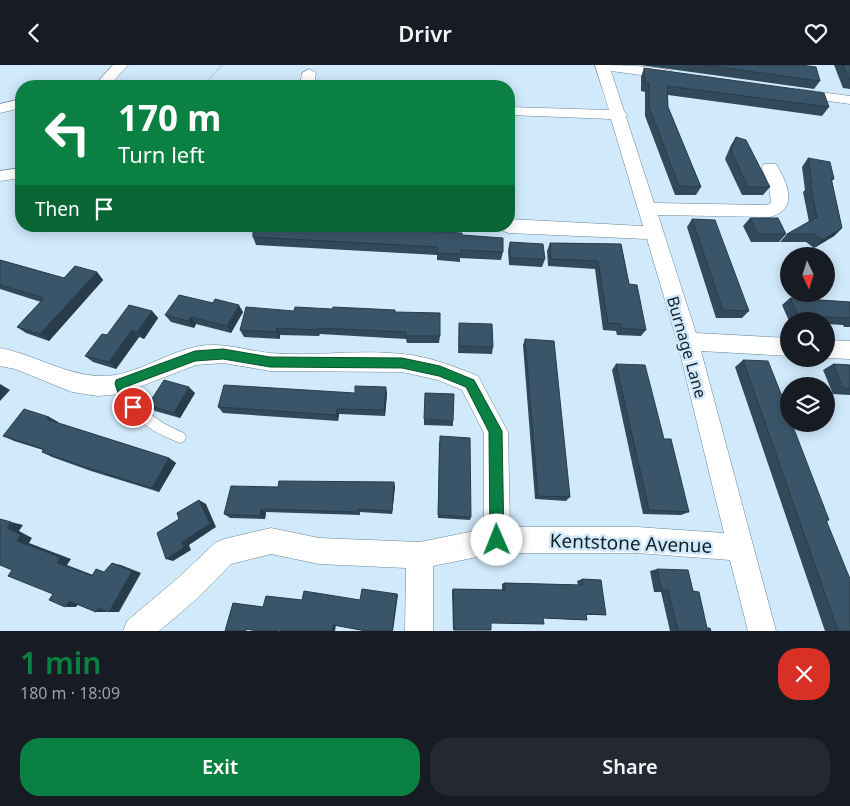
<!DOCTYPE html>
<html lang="en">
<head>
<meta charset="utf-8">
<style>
	:root { --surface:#171b24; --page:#242831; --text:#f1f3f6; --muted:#9ea1a6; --accent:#0b8043 }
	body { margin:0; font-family:"Noto Sans",sans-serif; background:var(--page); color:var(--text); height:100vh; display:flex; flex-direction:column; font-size:19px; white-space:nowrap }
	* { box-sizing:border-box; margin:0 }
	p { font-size:16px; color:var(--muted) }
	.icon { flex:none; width:28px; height:28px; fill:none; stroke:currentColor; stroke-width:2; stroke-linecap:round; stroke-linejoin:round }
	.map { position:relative; height:566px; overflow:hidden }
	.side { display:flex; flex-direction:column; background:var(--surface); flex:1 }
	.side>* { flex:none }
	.hud { position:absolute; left:15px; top:15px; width:500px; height:152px; border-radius:20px; box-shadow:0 2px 12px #0003; background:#0b8043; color:#fff; overflow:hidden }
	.needle { width:32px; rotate:176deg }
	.tools { position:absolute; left:780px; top:182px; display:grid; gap:10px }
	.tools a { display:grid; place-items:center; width:55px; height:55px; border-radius:50%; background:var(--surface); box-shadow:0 2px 12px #0003; font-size:25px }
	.pin { position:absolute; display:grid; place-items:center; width:42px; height:42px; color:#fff; margin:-21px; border:2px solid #fff; border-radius:50%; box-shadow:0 1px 5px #0007 }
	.me { position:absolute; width:55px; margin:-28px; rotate:359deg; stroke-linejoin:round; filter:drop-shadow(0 0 4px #0008) }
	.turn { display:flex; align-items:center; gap:18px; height:105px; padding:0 20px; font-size:22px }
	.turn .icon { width:65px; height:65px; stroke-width:2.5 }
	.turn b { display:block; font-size:35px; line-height:42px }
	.then { display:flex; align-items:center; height:48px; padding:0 20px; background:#0003; gap:10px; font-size:19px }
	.round { display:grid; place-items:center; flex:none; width:52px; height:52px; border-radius:20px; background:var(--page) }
	.summary { display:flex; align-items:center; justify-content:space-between; height:85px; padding:0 20px }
	h1 { font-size:30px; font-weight:600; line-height:38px; color:var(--accent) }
	.cta { display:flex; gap:10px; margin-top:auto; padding:10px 20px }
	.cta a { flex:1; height:58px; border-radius:20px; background:var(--accent); color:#fff; font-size:20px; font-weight:600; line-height:58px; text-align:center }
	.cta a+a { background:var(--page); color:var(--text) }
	header { display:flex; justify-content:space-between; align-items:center; height:65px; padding:0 20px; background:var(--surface); font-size:22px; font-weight:600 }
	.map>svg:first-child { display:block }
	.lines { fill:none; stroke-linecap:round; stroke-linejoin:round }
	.service-casing { stroke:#69869a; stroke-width:1 }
	.minor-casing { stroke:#69869a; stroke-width:1 }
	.path { stroke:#869aa8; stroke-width:2.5; stroke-dasharray:0.5 2.5; stroke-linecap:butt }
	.service { fill:#fff; fill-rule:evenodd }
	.minor { fill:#fff; fill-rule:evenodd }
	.wall { fill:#32495a }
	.shaded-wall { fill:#293c4a }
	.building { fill:#3a5569; stroke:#293c4a }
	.route { fill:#0b8043; stroke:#07532c }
	.labels { text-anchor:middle; stroke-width:5; stroke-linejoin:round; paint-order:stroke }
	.street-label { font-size:16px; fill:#142028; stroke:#d0e9fb }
	.near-street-label { font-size:19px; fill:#142028; stroke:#d0e9fb }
</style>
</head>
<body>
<header><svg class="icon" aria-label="back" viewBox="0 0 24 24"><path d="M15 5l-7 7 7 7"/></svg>Drivr<svg class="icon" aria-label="heart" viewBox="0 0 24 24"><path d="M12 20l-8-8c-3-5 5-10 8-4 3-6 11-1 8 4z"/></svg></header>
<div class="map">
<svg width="850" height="566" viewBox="0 0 850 566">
	<rect width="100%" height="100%" fill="#d0e9fb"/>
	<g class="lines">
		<g class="service-casing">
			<path id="service" d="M121,314L125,315C138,343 157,357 184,368L186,372L184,376L180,378C147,365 129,352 115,319L117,315Z"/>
		</g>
		<g class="minor-casing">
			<g id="minor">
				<path d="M113,0H128L109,21H94Z"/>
				<path d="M595,0C610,0 670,0 678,10L671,14L611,6L624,46L627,50L626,52L654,138L767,140L771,138L769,121L762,103L764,99H776C788,119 799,144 770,152L658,150L696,268L789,273V291L701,286L776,566H748L730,495L637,488H497L433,501V566H405L406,503L319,499L271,489L231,499L198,533L159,566H123L127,556L178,513L215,478L224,474L271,463L319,473L420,477L484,464V368L462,325L438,315L402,307L270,306L223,298L196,300L121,329L98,331L72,327L15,304L0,301V283C33,289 63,309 98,311C132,313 162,289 195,282C220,276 244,285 270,288C313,292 358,284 402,289C428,291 453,301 478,311L508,367L510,462H637L724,468L677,276L647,174L509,168L503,166L500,161H509V154L643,161L611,54L509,50V42L609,45Z"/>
				<path d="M309,4L316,8L314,21H300L302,8Z"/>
				<path d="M798,24L850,31V39L793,31L791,28Z"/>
				<path d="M21,34V43L0,48V39Z"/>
				<path d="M21,103V113L0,116V106Z"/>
				<path d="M826,275L850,276V294L826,293Z"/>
			</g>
		</g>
		<path class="path" d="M208,21L211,12L222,0"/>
		<use href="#service" class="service"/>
		<use href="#minor" class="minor"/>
	</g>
	<g class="wall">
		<path d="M640,0H801L820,16L814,24Z"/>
		<path d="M834,0H850V24L843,23Z"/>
		<path d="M644,3L829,42L822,51L668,30V42L701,122L696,130H675L645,51V27L641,26V12Z"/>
		<path d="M736,72L770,122L763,130H742L725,94L731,80Z"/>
		<path d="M808,93L834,114L832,116L842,163L834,171L814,183L806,177H780L787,169L809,157L803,127L805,125L802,102Z"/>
		<path d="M750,153L786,169L779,177H751L743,161Z"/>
		<path d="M692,154L749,246L742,253H716L687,162Z"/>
		<path d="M462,170L503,187L501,195L460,193V197L437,195V190L256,180L253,172Z"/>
		<path d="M510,177L545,194L542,202L509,200L508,185Z"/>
		<path d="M550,178L621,179L629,219L646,265L641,271L617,270L616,266L603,265L595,204L548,201L547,186Z"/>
		<path d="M0,195L64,213L97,207L103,215L49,276L26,268L17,262L41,237L0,224Z"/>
		<path d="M790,233L850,237V262H844L843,260L826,259V256H789L782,240Z"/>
		<path d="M213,238L243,247L231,268L196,259L194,263L171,257L165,250Z"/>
		<path d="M152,246L158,253L144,274L139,272L116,304L93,297L85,291L107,270Z"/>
		<path d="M294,246L395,247L440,271L439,278H407L406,274L320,269L319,271L280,270V274L244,272L240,265Z"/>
		<path d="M459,258L493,282L492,289L458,288Z"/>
		<path d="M525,274L570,432L566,436L535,434L523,280Z"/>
		<path d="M743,295L829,455L827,456L850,566H825L735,302Z"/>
		<path d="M616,299L664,374L689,447L681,450L643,449L612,305Z"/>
		<path d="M833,299L850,300V330L833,329L823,305Z"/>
		<path d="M195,328L180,353L155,346L148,340Z"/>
		<path d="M355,328H387L385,351L339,349L338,356L223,348L218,342Z"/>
		<path d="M49,352L58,357L57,358L169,393L176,398L159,427L91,406L52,392L42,387L43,385L14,376L3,371Z"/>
		<path d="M424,354L453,356V361L424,360Z"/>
		<path d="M439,376L471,452L470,455L438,453Z"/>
		<path d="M395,421L392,449L360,447V450L266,447L265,454L230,453L224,449L278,422Z"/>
		<path d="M657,504L693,526L707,563L711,566H670L661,527H654L650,506Z"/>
		<path d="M582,514L606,550H586L587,555H582L543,553L491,558V565H453L452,525L453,524L502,525V519L504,518L578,520L577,516Z"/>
	</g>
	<g class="shaded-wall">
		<path d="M842,163L834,171L814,183L822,175Z"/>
		<path d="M97,207L103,215L49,276L40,269Z"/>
		<path d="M239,240L243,247L231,268L227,261Z"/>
		<path d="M152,246L158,253L144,274L137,267Z"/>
		<path d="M191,252L196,259L194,263L188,256Z"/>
		<path d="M277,263L280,270V274L276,267Z"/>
		<path d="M132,265L139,272L116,304L109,297Z"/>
		<path d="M0,319L10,325L0,336Z"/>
		<path d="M189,322L195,328L180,353L174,348Z"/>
		<path d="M386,322L387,328L385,351L384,345Z"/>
		<path d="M337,344L339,349L338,356L336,350Z"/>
		<path d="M49,352L58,357L56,360L46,354Z"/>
		<path d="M169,393L176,398L159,427L152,423Z"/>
		<path d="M394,417L395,421L392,449V446Z"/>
		<path d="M199,435L206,439L216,462L189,480L191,485L173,496L166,494L182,477Z"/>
		<path d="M261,444L266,447L265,454L260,451Z"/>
		<path d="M11,457L23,460L19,466L32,473L29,478L71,494L67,500L101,513L92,511L57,498L17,476L7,463Z"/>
		<path d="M112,498L121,500L141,508L119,547H109Z"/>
		<path d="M397,529L398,530L393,566H392Z"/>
		<path d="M69,536L80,537L76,542H65Z"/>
		<path d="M98,543H108L106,547H96Z"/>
		<path d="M333,560H336L335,566H332Z"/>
	</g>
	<g class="building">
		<path d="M705,0H801L816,2L820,16Z"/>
		<path d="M843,0H850V15H849Z"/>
		<path d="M644,3L824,28L829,42L667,21L668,42L701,122L679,121L649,42V18H645Z"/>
		<path d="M736,72L746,75L770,122H748L731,86Z"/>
		<path d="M808,93L830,97L834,114L831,113L842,163L822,175L814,169H787L817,152L810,118L812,119Z"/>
		<path d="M750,153H778L786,169H758Z"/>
		<path d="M692,154L715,155L749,246L723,245Z"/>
		<path d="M253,161H317L462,168V170L503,173V187L461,185V189L437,188V182L253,172Z"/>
		<path d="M510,177L543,179L545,194L510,193Z"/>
		<path d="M550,178L621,179L629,219L637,220L646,265L621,263V259L608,258L598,196L551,194Z"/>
		<path d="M0,195L64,213L75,201L97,207L40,269L17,262L44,233L0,220Z"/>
		<path d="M179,230L213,238L215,234L239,240L227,261L191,252L188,256L165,250Z"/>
		<path d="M790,233L850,237V253L798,251Z"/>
		<path d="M129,240L152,246L137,267L132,265L109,297L85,291L102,269L107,270Z"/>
		<path d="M246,242L294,246L295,242L332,244L333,242L395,245V247L440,248V271H406V267L317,263V265L277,263L276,267L240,265Z"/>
		<path d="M459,258L492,259L493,282L459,281Z"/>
		<path d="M525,274L554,276L570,432L538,431Z"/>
		<path d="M743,295L768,296L789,349V359H792L829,455H826L850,514V566H838Z"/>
		<path d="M616,299L645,300L664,374H671L689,447L649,445Z"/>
		<path d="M833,299L850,300V324L843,323Z"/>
		<path d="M164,315L189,322L174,348L148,340Z"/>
		<path d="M224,320L355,328V321L386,322L384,345L337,344L336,350L218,342Z"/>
		<path d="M425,328L454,329L453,356L424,354Z"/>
		<path d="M24,344L49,352L46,354L169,393L152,423L82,401L42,387L44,384L3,371Z"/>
		<path d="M440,371L470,373L471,452L438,450Z"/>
		<path d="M279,416L394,417L392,446L358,444V447L261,444L260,451L224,449L231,421L278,422Z"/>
		<path d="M199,435L210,459L182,477L184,483L166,494L157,468L179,454L177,448Z"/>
		<path d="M0,454L11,457L7,463L21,470L17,476L60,492L57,498L92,511L96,504L104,507L112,498L132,506L109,547L98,543L96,547L69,536L65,542L49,535L53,529L8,511L12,505L0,500Z"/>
		<path d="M657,504L688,505L693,526L699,527L707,563H710L711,566H678L668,525H662Z"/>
		<path d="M582,514L601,515L606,550L586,549L587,555L543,553L544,559L491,558V565H454L453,524L505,525L504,518L583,520Z"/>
		<path d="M362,524L397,529L392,566H366L333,560L332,566H287L278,565L277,566H257L246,564V566H225L233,538L263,542L266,531L302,535L304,526L360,535Z"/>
	</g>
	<path class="route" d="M223,284L270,292L402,293L440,301L474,315L502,366L504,475L502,480L497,482L492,480L490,475L489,367L466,322L439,311L402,303L270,302L223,294L195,296L128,321L139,342L137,345H129L120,334L115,319L116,315L195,286Z"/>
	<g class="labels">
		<g class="street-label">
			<text transform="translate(687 282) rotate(74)" y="6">Burnage Lane</text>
		</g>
		<g class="near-street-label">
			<text transform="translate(631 478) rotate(2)" y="7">Kentstone Avenue</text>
		</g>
	</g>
</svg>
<div class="tools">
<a><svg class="needle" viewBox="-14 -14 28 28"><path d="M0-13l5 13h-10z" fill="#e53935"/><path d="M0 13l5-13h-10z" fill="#9ea1a6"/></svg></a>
<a><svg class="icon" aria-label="search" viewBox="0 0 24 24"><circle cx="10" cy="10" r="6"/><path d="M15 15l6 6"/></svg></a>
<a><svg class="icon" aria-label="layers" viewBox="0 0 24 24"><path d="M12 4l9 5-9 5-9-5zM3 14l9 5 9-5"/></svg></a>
</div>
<div class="pin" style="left:133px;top:342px;background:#d93025"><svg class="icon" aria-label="arrive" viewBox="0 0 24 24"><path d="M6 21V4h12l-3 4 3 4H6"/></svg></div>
<svg class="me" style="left:497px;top:475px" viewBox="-20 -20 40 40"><circle r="19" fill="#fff"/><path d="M0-13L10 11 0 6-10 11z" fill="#0b8043"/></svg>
<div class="hud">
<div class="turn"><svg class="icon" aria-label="left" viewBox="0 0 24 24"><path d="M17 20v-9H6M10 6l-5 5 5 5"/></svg><div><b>170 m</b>Turn left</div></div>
<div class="then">Then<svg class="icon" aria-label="arrive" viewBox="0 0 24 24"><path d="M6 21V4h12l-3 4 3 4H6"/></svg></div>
</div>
</div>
<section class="side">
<div class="summary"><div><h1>1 min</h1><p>180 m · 18:09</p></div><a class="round" style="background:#d93025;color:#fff"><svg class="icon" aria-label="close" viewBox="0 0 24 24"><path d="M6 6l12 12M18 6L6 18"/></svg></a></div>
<div class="cta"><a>Exit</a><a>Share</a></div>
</section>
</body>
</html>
